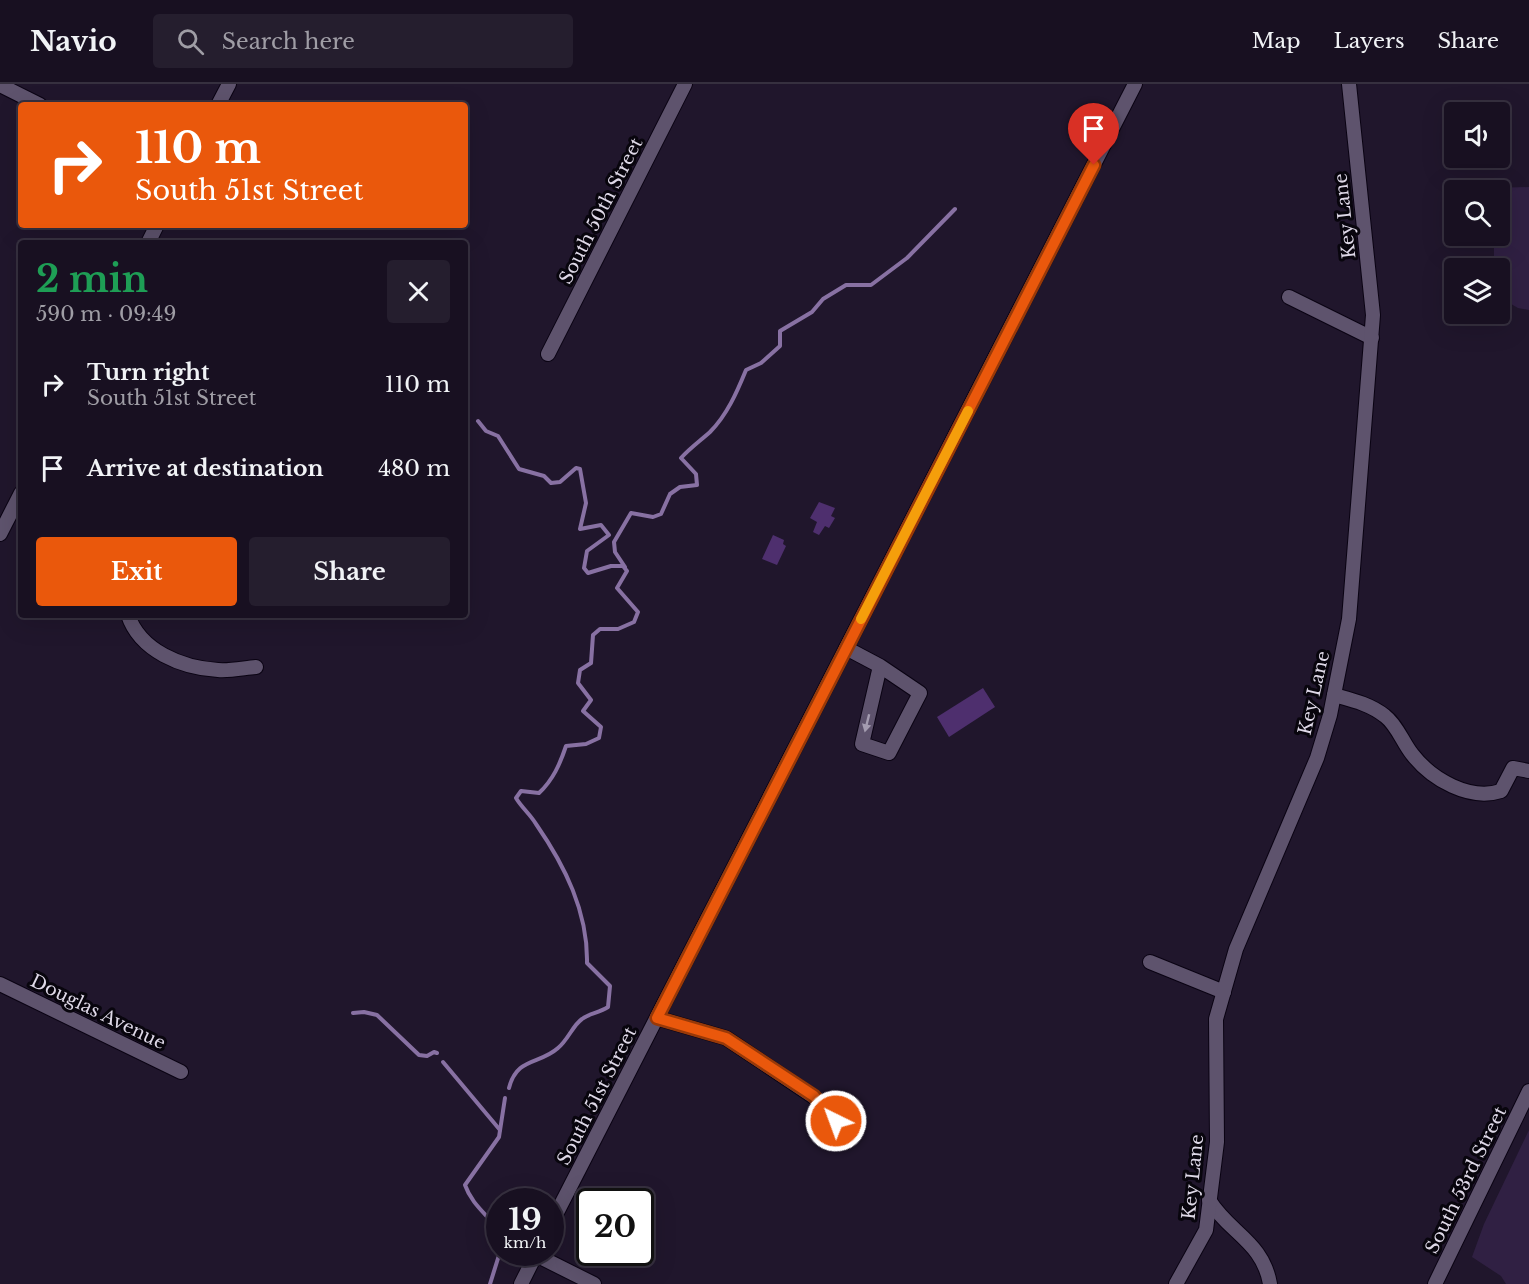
<!DOCTYPE html>
<html lang="en">
<head>
<meta charset="utf-8">
<style>
	:root { --surface:#181021; --page:#251e2e; --text:#f1f3f6; --muted:#9f9da5; --line:#36303f; --accent:#ea580c }
	body { margin:0; font-family:"Libre Baskerville",serif; background:var(--page); color:var(--text); height:100vh; display:flex; flex-direction:column; font-size:22px; white-space:nowrap }
	* { box-sizing:border-box; margin:0 }
	p { font-size:20px; color:var(--muted) }
	.icon { flex:none; width:33px; height:33px; fill:none; stroke:currentColor; stroke-width:2; stroke-linecap:round; stroke-linejoin:round }
	.map { position:relative; flex:1; overflow:hidden }
	.sheet { position:absolute; left:18px; top:156px; width:450px; height:378px; display:flex; flex-direction:column; background:var(--surface); border-radius:6px; box-shadow:0 6px 24px #0002,0 0 0 2px var(--line) }
	.sheet>* { flex:none }
	.banner { position:absolute; left:18px; top:18px; width:450px; height:126px; border-radius:6px; box-shadow:0 6px 24px #0002,0 0 0 2px var(--line); background:#ea580c; color:#fff; overflow:hidden }
	.buttons { position:absolute; left:1444px; top:18px; display:grid; gap:12px }
	.buttons a { display:grid; place-items:center; width:66px; height:66px; border-radius:6px; background:var(--surface); box-shadow:0 6px 24px #0002,0 0 0 2px var(--line); font-size:30px }
	.speed { position:absolute; left:486px; top:1104px; display:flex; gap:12px; font-size:30px; font-weight:700; text-align:center }
	.speed>* { display:grid; place-content:center; width:78px; height:78px; border-radius:50%; background:var(--surface); box-shadow:0 6px 24px #0002,0 0 0 2px var(--line); line-height:1 }
	.speed small { font-size:15px; font-weight:400 }
	.speed .limit { border:3px solid #111; border-radius:9px; background:#fff; color:#111 }
	.pin { position:absolute; display:grid; place-items:center; width:51px; height:51px; color:#fff; margin:-62px -26px; border-radius:50% 50% 50% 0; rotate:-45deg; box-shadow:0 0 6px #0007 }
	.pin .icon { rotate:45deg }
	.me { position:absolute; width:66px; margin:-33px; rotate:318deg; stroke-linejoin:round; filter:drop-shadow(0 0 4px #0008) }
	.turn { display:flex; align-items:center; gap:21px; height:126px; padding:0 18px; font-size:27px }
	.turn .icon { width:78px; height:78px; stroke-width:2.5 }
	.turn b { display:block; font-size:42px; line-height:51px }
	.round { display:grid; place-items:center; flex:none; width:63px; height:63px; border-radius:6px; background:var(--page) }
	.overview { display:flex; align-items:center; justify-content:space-between; height:102px; padding:0 18px }
	h1 { font-size:36px; font-weight:700; line-height:45px; color:#1e9e55 }
	.action { display:flex; gap:12px; margin-top:auto; padding:12px 18px }
	.action a { flex:1; height:69px; border-radius:6px; background:var(--accent); color:#fff; font-size:24px; font-weight:700; line-height:69px; text-align:center }
	.action a+a { background:var(--page); color:var(--text) }
	ul { padding:0; list-style:none }
	li { display:flex; align-items:center; gap:18px; height:84px; padding:0 18px }
	li div { flex:1 }
	li b { display:block; font-size:22px }
	li em { font-style:normal }
	header { display:flex; align-items:center; gap:36px; box-sizing:border-box; height:84px; padding:0 30px; background:var(--surface); border-bottom:2px solid var(--line) }
	header strong { font-size:28px }
	nav { display:flex; gap:33px; margin-inline-start:auto; font-size:21px }
	.search { width:420px; height:54px; background:var(--page); display:flex; align-items:center; gap:15px; box-sizing:border-box; padding:0 21px; border-radius:6px; color:var(--muted); font-size:22px }
	.map>svg:first-child { display:block }
	.green { fill:#302043 }
	.lines { fill:none; stroke-linecap:round; stroke-linejoin:round }
	.stream { stroke:#8871a3; stroke-width:4 }
	.building { fill:#4e2f6e }
	.minor-casing { stroke:#0a0313; stroke-width:16 }
	.minor { stroke:#5e536d; stroke-width:14 }
	.oneway { fill:#a49cb0 }
	.route-casing { stroke:#983908; stroke-width:15 }
	.route { stroke:#ea580c; stroke-width:10 }
	.slow { stroke:#f59e0b; stroke-width:10 }
	.labels { text-anchor:middle; stroke-width:6; stroke-linejoin:round; paint-order:stroke }
	.street-label { font-size:18px; fill:#ded8e7; stroke:#08050d }
</style>
</head>
<body>
<header>
<strong>Navio</strong>
<div class="search"><svg class="icon" aria-label="search" viewBox="0 0 24 24"><circle cx="10" cy="10" r="6"/><path d="M15 15l6 6"/></svg>Search here</div>
<nav><a>Map</a><a>Layers</a><a>Share</a></nav>
</header>
<div class="map">
<svg width="1529" height="1200" viewBox="0 0 1529 1200">
	<rect width="100%" height="100%" fill="#20162c"/>
	<g class="green">
		<path d="M1529,103V226L1518,224L1506,217L1500,199V184H1496L1494,180V152H1500V106H1493V104Z"/>
		<path d="M1529,1046V1200H1506L1501,1192L1472,1173L1484,1140Z"/>
	</g>
	<g class="lines">
		<g class="stream">
			<path d="M478,337L486,347L498,352L519,385L544,392L551,399L560,398L576,384L580,385L586,419L580,445L601,441L609,451L587,467L584,484L588,489L611,482H623L627,487L617,504L638,528L634,538L618,545H600L593,551L591,579L580,586L578,599L591,616L583,627L601,643L599,654L586,660L566,662C560,680 553,696 539,709L521,707L516,714C522,724 530,730 536,740C565,782 588,828 587,879L610,902L608,923C599,929 590,929 582,935C573,941 568,956 558,964C539,981 517,973 509,1004"/>
			<path d="M625,483L615,468L614,458L631,429L653,433L661,430L670,410L680,403L697,401L696,390L681,374C690,364 700,357 710,348C727,331 737,308 746,286L761,279L780,262V247L812,228L823,215L846,201H871L907,174L955,125"/>
			<path d="M353,929L364,928L377,931L419,971L427,972L434,968L437,969"/>
			<path d="M443,978L500,1046"/>
			<path d="M500,1148C488,1131 472,1121 465,1101L499,1053L505,1014"/>
			<path d="M490,1200L500,1168"/>
		</g>
	</g>
	<g class="building">
		<path d="M819,418L835,424L831,432L835,434L829,444L825,442L819,451L813,448L817,438L810,434Z"/>
		<path d="M773,451L784,456L783,460L786,462L777,481L762,475Z"/>
		<path d="M983,604L995,623L949,653L937,633Z"/>
	</g>
	<g class="lines">
		<g class="minor-casing">
			<g id="minor">
				<path d="M0,1L40,21"/>
				<path d="M218,21L229,0"/>
				<path d="M148,159L157,141"/>
				<path d="M1289,213L1372,254"/>
				<path d="M548,270L685,0"/>
				<path d="M0,450L21,409"/>
				<path d="M128,531C140,567 182,584 218,586C230,587 244,584 256,583"/>
				<path d="M846,564L880,582L920,609L889,669L862,660L880,582"/>
				<path d="M1334,611C1352,616 1370,620 1385,632C1397,641 1403,659 1412,670C1432,696 1470,717 1501,707L1513,684L1529,687"/>
				<path d="M1150,878L1224,908"/>
				<path d="M0,900L181,988"/>
				<path d="M657,934L726,954L814,1013L836,1037"/>
				<path d="M1209,1116C1229,1149 1263,1158 1270,1200"/>
				<path d="M550,1142L1135,0"/>
				<path d="M536,1171L594,1200"/>
				<path d="M521,1200L537,1168"/>
				<path d="M1176,1200L1206,1146L1217,1058L1216,935L1236,865L1317,674L1330,631L1349,535L1373,231L1349,0"/>
				<path d="M1435,1200L1529,1007"/>
			</g>
		</g>
		<use href="#minor" class="minor"/>
	</g>
	<defs><path id="oneway-solid" d="M-6-.8H1V-3.2L6.5 0L1 3.2V.8H-6Z" transform="scale(1.5)"/></defs>
	<use class="oneway" href="#oneway-solid" transform="translate(867 639) rotate(104)"/>
	<g class="lines">
		<g class="route-casing">
			<path id="route" d="M836,1037L814,1012L726,954L657,934L1094,81"/>
		</g>
		<use href="#route" class="route"/>
		<path class="slow" d="M861,535L968,327"/>
	</g>
	<g class="labels">
		<g class="street-label">
			<text transform="translate(601 127) rotate(-63)" y="6">South 50th Street</text>
			<text transform="translate(1345 132) rotate(-96)" y="6">Key Lane</text>
			<text transform="translate(1314 609) rotate(-77)" y="6">Key Lane</text>
			<text transform="translate(98 928) rotate(26)" y="6">Douglas Avenue</text>
			<text transform="translate(597 1012) rotate(-63)" y="6">South 51st Street</text>
			<text transform="translate(1193 1093) rotate(-84)" y="6">Key Lane</text>
			<text transform="translate(1466 1096) rotate(-64)" y="6">South 53rd Street</text>
		</g>
	</g>
</svg>
<div class="buttons">
<a><svg class="icon" aria-label="sound" viewBox="0 0 24 24"><path d="M4 9h4l5-4v14l-5-4H4zM17 9q2 3 0 6"/></svg></a>
<a><svg class="icon" aria-label="search" viewBox="0 0 24 24"><circle cx="10" cy="10" r="6"/><path d="M15 15l6 6"/></svg></a>
<a><svg class="icon" aria-label="layers" viewBox="0 0 24 24"><path d="M12 4l9 5-9 5-9-5zM3 14l9 5 9-5"/></svg></a>
</div>
<div class="speed"><div>19<small>km/h</small></div><div class="limit">20</div></div>
<div class="pin" style="left:1094px;top:81px;background:#d93025"><svg class="icon" aria-label="arrive" viewBox="0 0 24 24"><path d="M6 21V4h12l-3 4 3 4H6"/></svg></div>
<svg class="me" style="left:836px;top:1037px" viewBox="-20 -20 40 40"><circle r="17" fill="#ea580c" stroke="#fff" stroke-width="3"/><path d="M0-11L8 9 0 5-8 9z" fill="#fff"/></svg>
<div class="banner">
<div class="turn"><svg class="icon" aria-label="right" viewBox="0 0 24 24"><path d="M7 20v-9h11M14 6l5 5-5 5"/></svg><div><b>110 m</b>South 51st Street</div></div>
</div>
<section class="sheet">
<div class="overview"><div><h1>2 min</h1><p>590 m · 09:49</p></div><a class="round"><svg class="icon" aria-label="close" viewBox="0 0 24 24"><path d="M6 6l12 12M18 6L6 18"/></svg></a></div>
<ul>
<li><svg class="icon" aria-label="right" viewBox="0 0 24 24"><path d="M7 20v-9h11M14 6l5 5-5 5"/></svg><div><b>Turn right</b><p>South 51st Street</p></div><em>110 m</em></li>
<li><svg class="icon" aria-label="arrive" viewBox="0 0 24 24"><path d="M6 21V4h12l-3 4 3 4H6"/></svg><div><b>Arrive at destination</b></div><em>480 m</em></li>
</ul>
<div class="action"><a>Exit</a><a>Share</a></div>
</section>
</div>
</body>
</html>
